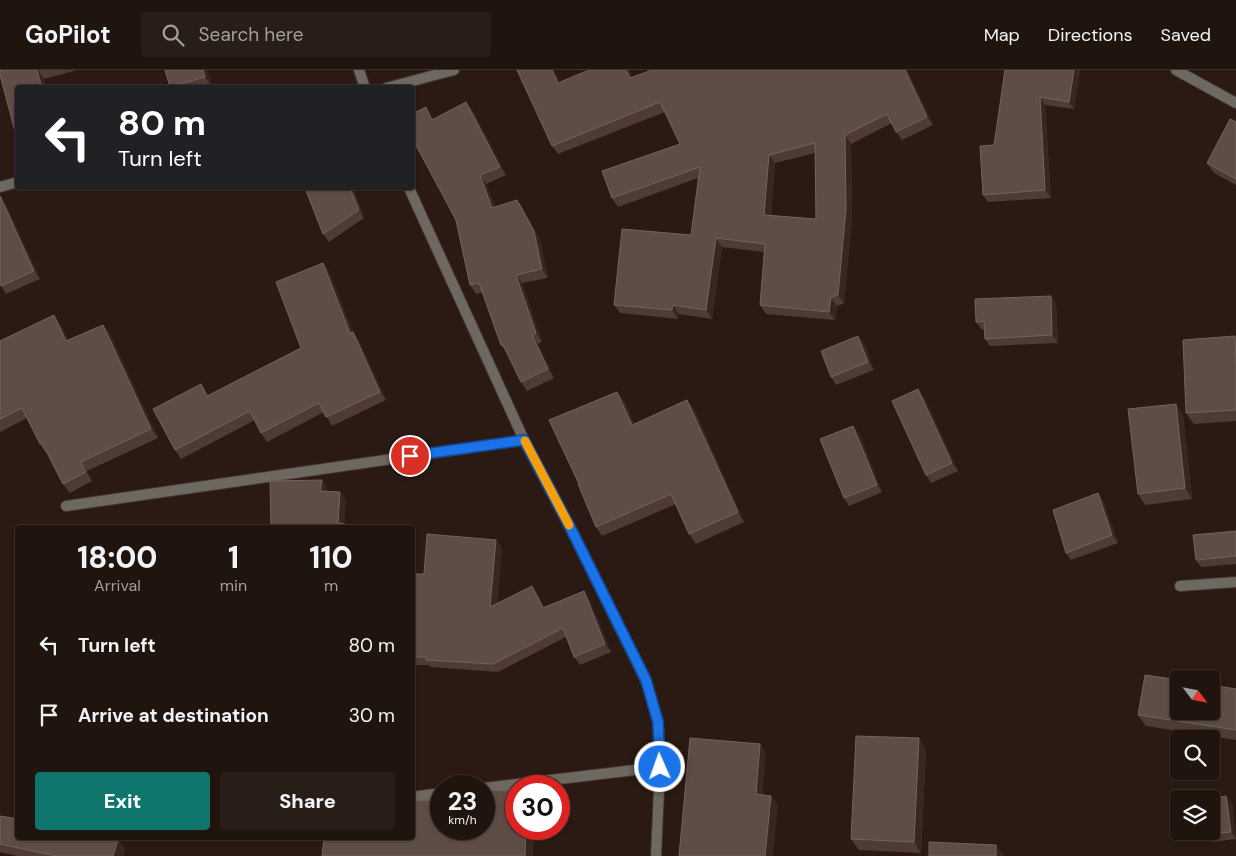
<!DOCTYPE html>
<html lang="en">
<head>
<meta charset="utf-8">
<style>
	:root { --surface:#20140e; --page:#281d17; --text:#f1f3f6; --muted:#a29e9e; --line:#3d332e; --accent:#0f766e }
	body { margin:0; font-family:"DM Sans",sans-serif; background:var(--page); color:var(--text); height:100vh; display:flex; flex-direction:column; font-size:19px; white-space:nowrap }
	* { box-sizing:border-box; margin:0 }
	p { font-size:16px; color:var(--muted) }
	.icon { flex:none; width:28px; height:28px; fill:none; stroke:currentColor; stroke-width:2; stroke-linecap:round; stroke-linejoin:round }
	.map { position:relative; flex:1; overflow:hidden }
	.drawer { position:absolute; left:15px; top:455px; width:400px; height:315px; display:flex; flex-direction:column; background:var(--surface); border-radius:5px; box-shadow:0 1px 4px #0004,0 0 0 1px var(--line) }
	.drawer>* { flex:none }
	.banner { position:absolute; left:15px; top:15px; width:400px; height:105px; border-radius:5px; box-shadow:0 1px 4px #0004,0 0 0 1px var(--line); background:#202124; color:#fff; overflow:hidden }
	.needle { width:32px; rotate:122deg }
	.tools { position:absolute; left:1170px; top:600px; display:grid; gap:10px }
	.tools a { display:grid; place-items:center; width:50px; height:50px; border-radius:5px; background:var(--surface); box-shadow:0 1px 4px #0004,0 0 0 1px var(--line); font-size:25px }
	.speed { position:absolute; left:430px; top:705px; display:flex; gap:10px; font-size:25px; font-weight:700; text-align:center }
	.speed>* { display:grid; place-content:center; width:65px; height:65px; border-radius:50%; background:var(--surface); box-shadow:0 1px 4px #0004,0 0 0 1px var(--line); line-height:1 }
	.speed small { font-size:12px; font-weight:400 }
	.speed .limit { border:8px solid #d22; background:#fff; color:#111 }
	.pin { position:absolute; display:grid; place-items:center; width:42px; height:42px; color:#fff; margin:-21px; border:2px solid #fff; border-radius:50%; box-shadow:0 1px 5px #0007 }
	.me { position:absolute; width:55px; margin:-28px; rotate:358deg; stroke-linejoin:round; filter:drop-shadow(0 0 4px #0008) }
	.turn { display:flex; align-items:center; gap:18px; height:105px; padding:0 20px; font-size:22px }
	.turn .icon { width:65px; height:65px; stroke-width:2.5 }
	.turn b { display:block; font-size:35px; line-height:42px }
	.eta { display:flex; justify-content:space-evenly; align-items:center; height:85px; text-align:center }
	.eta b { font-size:30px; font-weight:800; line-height:35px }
	.cta { display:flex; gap:10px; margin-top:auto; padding:10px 20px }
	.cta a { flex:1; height:58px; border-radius:5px; background:var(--accent); color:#fff; font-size:20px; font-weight:800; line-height:58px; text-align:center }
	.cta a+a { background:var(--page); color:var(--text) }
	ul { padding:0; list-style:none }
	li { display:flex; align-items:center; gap:15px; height:70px; padding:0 20px }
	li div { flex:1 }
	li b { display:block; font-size:19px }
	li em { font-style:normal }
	header { display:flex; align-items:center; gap:30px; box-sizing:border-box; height:70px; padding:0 25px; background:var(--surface); border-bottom:1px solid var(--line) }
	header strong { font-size:24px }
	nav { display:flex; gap:28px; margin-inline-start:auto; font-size:18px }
	.search { width:350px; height:45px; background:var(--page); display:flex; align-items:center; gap:12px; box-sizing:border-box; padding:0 18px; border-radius:5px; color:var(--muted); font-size:19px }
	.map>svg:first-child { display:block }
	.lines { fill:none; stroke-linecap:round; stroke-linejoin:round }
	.minor-casing { stroke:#46352f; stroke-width:12 }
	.minor { stroke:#6d6860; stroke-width:10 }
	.wall { fill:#4d3b34; fill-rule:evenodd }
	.shaded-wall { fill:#382720 }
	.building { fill:#5e4d46; stroke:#73635d; fill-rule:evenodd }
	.route-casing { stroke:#114b97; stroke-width:12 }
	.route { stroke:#1a73e8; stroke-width:9 }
	.slow { stroke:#f59e0b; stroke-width:9 }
</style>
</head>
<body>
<header>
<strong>GoPilot</strong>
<div class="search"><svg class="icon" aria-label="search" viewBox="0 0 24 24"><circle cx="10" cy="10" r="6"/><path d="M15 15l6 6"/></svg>Search here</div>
<nav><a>Map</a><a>Directions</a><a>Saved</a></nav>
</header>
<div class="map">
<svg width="1236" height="786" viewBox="0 0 1236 786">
	<rect width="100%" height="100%" fill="#2b1a13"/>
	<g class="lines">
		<g class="minor-casing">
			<g id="minor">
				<path d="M359,0L365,18"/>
				<path d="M1176,0L1236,33"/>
				<path d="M386,18L454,0"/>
				<path d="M0,117L18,112"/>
				<path d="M409,118L524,370L572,461L646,611L658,652L660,697L656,786"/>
				<path d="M66,436L524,370"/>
				<path d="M1180,516L1236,512"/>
				<path d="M484,718L660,697"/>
				<path d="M412,727L441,723"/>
			</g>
		</g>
		<use href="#minor" class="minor"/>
	</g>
	<g class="wall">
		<path d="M0,0H77L44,9L18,18V71Z"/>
		<path d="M165,0H207L212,18H170Z"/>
		<path d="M629,0L632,7L907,0L933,55L902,70L896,62L892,53L851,74L852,148L844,233L837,236L835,250L766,244L760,235L764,182L722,177L712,249L679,244L678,249L620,243L614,235L691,165L698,108L618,137L612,128L680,74L665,42L558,84L552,76L560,12ZM815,83L816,149L771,145L775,93Z"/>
		<path d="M1005,0H1080L1074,39L1045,35L1051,128L988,132L983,125L994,75Z"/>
		<path d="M473,41L506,105L486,114L495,137L517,130L523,139L540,170L548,208L522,213L542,272L538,274L554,308L527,321L521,312L508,284L501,275L483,222L476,224L470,215L432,46L434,50Z"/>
		<path d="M1236,52V115L1214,103L1207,93Z"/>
		<path d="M305,118H355H353L364,148L329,172L323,164Z"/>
		<path d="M4,131L40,209L6,224L1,216Z"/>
		<path d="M323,193L329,202L353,262L359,271L386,330L332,356L324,342L267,372L261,363L255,350L181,389L175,380L201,314L208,326L301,278Z"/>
		<path d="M1056,233L1058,273L990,276L985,269L984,259L982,260L976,252Z"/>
		<path d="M60,254L68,270L103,255L110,264L158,368L87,401L92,411L70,423L63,414L47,382L46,383L40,374L27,348L0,362V271Z"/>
		<path d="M1235,266L1236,268V351L1194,354L1186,343Z"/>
		<path d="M864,273L874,300L836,315L831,307Z"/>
		<path d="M617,322L624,331L634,354L687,330L694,339L744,452L696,474L689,464L676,434L602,466L596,457L579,414Z"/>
		<path d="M924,327L958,401L931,413L926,405Z"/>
		<path d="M1183,345L1192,429L1145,435L1138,424Z"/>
		<path d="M859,363L882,422L849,436L844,428Z"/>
		<path d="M1098,423L1103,431L1118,473L1071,490L1066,483Z"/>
		<path d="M1236,461V494L1201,497L1196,490Z"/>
		<path d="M496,470L502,478L497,534L537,523L544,537L584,521L589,529L611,582L580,595L574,587L566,567L498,602L431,597L429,595H412V504H424Z"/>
		<path d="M1236,619V670L1146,656L1138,645Z"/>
		<path d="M919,668L926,679L921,783L859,780L851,769Z"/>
		<path d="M1232,734L1236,769L1213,772L1207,764Z"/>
		<path d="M0,746L125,779L123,786H17L0,782Z"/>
	</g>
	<g class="shaded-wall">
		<path d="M37,0H38L44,9L46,18H42Z"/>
		<path d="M203,0H207L212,18L205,7Z"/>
		<path d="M552,0H554L564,21L558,13Z"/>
		<path d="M626,0H629L635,17L630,8Z"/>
		<path d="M905,0H907L933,55L927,47Z"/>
		<path d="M1074,0H1080L1074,39L1069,32Z"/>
		<path d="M1040,27L1045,35L1051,128L1045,120Z"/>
		<path d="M466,32L473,41L506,105L500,97Z"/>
		<path d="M845,65L851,74L852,148L844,233L838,225Z"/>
		<path d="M769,85L775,93L770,153L764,145Z"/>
		<path d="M480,105L486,114L498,147L492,138Z"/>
		<path d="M350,118H352L364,148L359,140Z"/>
		<path d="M0,125L4,131L40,209L34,201Z"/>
		<path d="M517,130L523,139L540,170L548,208L542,199Z"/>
		<path d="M716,168L722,177L712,249L706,240Z"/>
		<path d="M323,193L329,202L357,272L350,263Z"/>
		<path d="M516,205L522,213L542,272L536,263Z"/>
		<path d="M1051,226L1056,233L1058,273L1052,265Z"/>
		<path d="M831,227L837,236L835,250L829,242Z"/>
		<path d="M673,235L679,244L678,249L672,240Z"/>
		<path d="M54,245L60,254L72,280L66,271Z"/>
		<path d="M103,255L110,264L158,368L151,359Z"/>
		<path d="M353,262L359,271L386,330L380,322Z"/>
		<path d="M532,265L538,274L554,308L548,299Z"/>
		<path d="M858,266L864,273L874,300L868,292Z"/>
		<path d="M1235,266L1236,268V294Z"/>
		<path d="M918,319L924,327L958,401L952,393Z"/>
		<path d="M617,322L624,331L638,365L632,355Z"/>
		<path d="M687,330L694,339L744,452L738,442Z"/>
		<path d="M1176,334L1183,345L1192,429L1185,418Z"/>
		<path d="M853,356L859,363L882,422L877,415Z"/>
		<path d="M81,392L87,401L92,411L86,402Z"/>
		<path d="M322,410L327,417L326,429L320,421Z"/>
		<path d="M340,422L346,430L344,458L338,453Z"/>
		<path d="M1098,423L1103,431L1118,473L1112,465Z"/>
		<path d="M496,470L502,478L496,545L490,537Z"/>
		<path d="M532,516L537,523L548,545L543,538Z"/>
		<path d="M584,521L589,529L611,582L605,574Z"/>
		<path d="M919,668L926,679L921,783L914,772Z"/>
		<path d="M760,674L766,683L762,734L756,724Z"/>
		<path d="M771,726L778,735L773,786H765Z"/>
		<path d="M1226,726L1232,734L1236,769L1231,762Z"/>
		<path d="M526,759H534L533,786H525Z"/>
		<path d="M118,770L125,779L123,786H113Z"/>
		<path d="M996,775L1004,786H996Z"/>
	</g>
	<g class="building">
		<path d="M0,0H37L42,18H18V69H17L0,5Z"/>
		<path d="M165,0H203L205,7L170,17Z"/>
		<path d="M517,0H552L558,13L589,0H626L630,8L652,0H905L927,47L896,62L887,44L845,65L846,139L838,225L831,227L829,242L760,235L765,174L716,168L706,240L673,235L672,240L614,235L622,159L691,165L700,97L612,128L602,101L680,74L660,32L552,76ZM815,73L816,149L764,145L769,85Z"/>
		<path d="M1005,0H1074L1069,32L1040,27L1045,120L983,125L980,76L994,75Z"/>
		<path d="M466,32L500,97L480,105L492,138L517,130L534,161L542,199L516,205L536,263L532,265L548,299L521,312L503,275H501L479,213L470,215L456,150L412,68V44L426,37L432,50Z"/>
		<path d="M1230,49L1236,52V109L1207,93Z"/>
		<path d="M305,118H350L359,140L323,164Z"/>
		<path d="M0,126L34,201L1,216L0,214Z"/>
		<path d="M323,193L350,263L353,262L380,322L326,347L319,333L261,363L250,341L175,380L153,339L201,314L207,326L301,278L276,212Z"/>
		<path d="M1051,226L1052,265L985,269L984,251L976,252L975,229Z"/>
		<path d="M54,245L66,271L103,255L151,359L81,392L86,402L63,414L42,373L40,374L22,338L0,349V271Z"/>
		<path d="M858,266L868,292L831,307L821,281Z"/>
		<path d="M1235,266L1236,294V340L1186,343L1183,270Z"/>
		<path d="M918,319L952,393L926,405L892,331Z"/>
		<path d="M617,322L632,355L687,330L738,442L689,464L671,424L596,457L578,414H579L549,350Z"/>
		<path d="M1176,334L1185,418L1138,424L1128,339Z"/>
		<path d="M853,356L877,415L844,428L820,369Z"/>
		<path d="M322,410L320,421L340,422L338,453L345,454L344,458H271L270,411Z"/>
		<path d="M1098,423L1112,465L1066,483L1053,440Z"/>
		<path d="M1236,461V486L1196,490L1193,465Z"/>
		<path d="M427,464L496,470L490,537L532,516L543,538L584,521L605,574L574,587L563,558L493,594L426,590V587H412V504H424Z"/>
		<path d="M1145,605L1179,610V641H1211V615L1236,619V660L1138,645Z"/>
		<path d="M856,666L919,668L914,772L851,769Z"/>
		<path d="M690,668L760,674L756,724L771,726L765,786H679Z"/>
		<path d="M486,720L516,721V759H526L525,786H322L324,768H412V730L441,731V759H484V733H486Z"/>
		<path d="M1226,726L1231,762L1207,764V761H1211V729H1208Z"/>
		<path d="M0,746L18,749V768H110L118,770L113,786H56L0,774Z"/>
		<path d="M929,772L996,775V786H929Z"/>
	</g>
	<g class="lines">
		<g class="route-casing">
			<path id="route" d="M410,386L524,370L572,461L646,610L658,652L660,697"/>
		</g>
		<use href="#route" class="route"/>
		<path class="slow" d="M525,371L569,455"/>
	</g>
</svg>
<div class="tools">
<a><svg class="needle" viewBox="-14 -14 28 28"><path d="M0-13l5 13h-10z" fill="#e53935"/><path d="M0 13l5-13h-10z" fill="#a29e9e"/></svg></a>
<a><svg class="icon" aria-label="search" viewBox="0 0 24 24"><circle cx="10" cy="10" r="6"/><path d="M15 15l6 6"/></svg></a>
<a><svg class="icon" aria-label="layers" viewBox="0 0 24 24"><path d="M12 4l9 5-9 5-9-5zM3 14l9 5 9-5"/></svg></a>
</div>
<div class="speed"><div>23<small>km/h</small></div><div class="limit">30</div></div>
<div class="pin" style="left:410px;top:386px;background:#d93025"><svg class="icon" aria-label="arrive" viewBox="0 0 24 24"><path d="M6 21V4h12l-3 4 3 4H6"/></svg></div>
<svg class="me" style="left:660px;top:697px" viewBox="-20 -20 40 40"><circle r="17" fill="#1a73e8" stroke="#fff" stroke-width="3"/><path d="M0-11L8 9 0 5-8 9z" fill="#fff"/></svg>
<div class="banner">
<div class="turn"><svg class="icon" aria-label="left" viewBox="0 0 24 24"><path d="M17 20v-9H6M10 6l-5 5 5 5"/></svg><div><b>80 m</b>Turn left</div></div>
</div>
<section class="drawer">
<div class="eta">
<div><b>18:00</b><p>Arrival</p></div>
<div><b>1</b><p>min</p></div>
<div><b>110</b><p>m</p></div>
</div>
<ul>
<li><svg class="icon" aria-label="left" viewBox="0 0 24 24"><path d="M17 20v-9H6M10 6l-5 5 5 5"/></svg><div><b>Turn left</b></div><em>80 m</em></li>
<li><svg class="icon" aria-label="arrive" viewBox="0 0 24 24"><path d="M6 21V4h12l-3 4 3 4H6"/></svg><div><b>Arrive at destination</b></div><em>30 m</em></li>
</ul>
<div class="cta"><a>Exit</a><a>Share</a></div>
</section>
</div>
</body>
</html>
